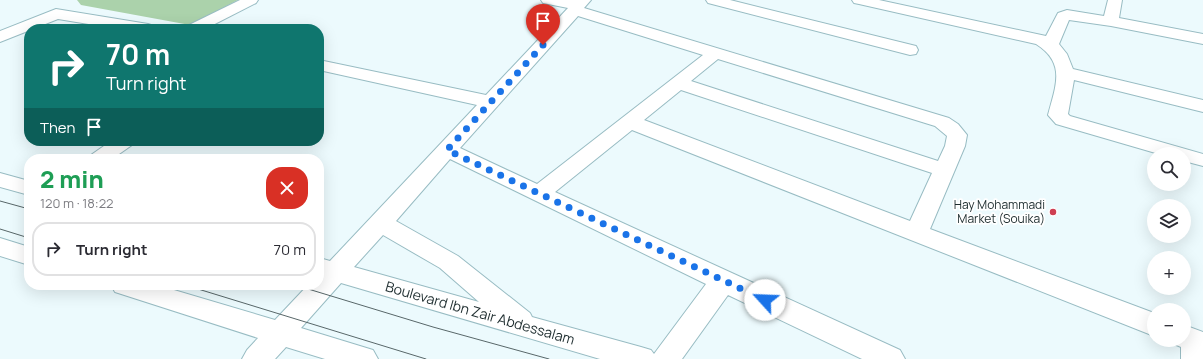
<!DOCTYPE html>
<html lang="en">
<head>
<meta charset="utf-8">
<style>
	:root { --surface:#fff; --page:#f7f7f7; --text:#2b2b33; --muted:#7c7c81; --line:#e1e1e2 }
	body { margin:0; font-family:Manrope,sans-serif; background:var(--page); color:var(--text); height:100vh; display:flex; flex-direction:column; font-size:15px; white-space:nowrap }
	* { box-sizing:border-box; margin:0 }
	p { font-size:13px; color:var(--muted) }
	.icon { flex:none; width:22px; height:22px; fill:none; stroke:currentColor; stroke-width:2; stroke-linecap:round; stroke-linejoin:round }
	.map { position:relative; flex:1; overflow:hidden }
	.drawer { position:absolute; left:24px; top:154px; width:300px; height:136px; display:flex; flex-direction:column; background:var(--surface); border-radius:16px; box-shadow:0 4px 16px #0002 }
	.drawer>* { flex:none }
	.guide { position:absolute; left:24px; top:24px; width:300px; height:122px; border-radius:16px; box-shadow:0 4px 16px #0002; background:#0f766e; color:#fff; overflow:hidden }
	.controls { position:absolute; left:1147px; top:147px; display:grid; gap:8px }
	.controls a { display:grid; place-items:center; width:44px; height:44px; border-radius:50%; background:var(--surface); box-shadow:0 4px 16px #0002; font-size:20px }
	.pin { position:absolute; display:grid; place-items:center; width:34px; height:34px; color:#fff; margin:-41px -17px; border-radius:50% 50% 50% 0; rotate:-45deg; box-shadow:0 0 4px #0007 }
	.pin .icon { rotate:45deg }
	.me { position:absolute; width:44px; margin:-22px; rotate:295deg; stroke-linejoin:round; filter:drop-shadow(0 0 3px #0008) }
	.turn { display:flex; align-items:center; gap:14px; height:84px; padding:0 16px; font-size:18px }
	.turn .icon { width:52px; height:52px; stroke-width:2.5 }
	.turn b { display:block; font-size:28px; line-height:34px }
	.then { display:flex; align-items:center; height:38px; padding:0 16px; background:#0003; gap:8px; font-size:15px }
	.round { display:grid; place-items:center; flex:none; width:42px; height:42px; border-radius:16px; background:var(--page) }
	.summary { display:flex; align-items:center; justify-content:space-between; height:68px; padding:0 16px }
	h1 { font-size:24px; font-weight:800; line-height:30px; color:#1e9e55 }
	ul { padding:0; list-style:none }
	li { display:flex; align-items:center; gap:12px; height:54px; margin:0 8px 6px; padding:0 8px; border:2px solid var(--line); border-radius:16px }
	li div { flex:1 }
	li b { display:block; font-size:15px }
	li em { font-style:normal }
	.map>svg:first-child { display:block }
	.green { fill:#abd2ab }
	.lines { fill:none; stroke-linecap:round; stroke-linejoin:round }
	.minor-casing { stroke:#98bcc3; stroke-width:2 }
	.minor { fill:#fff; fill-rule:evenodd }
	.tram { stroke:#586769; stroke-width:1 }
	.route { stroke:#1a73e8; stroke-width:7; stroke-dasharray:0 12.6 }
	.poi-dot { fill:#ce3e52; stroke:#fff; stroke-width:1.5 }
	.labels { text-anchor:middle; stroke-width:3.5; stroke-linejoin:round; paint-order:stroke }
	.poi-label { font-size:12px; fill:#1d2c2e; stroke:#fff; text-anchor:end }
	.near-street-label { font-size:14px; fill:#1d2c2e; stroke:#fff }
</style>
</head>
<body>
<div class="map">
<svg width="1203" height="359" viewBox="0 0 1203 359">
	<rect width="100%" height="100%" fill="#ecfafd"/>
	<path class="green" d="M77,0H238L190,25L81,5Z"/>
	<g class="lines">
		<g class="minor-casing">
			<g id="minor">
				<path d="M240,0H258L256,3L205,29H185L187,26Z"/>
				<path d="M541,0H591L584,8L949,118L958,124L967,135L965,146L930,229L1154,313V336L632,130L555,192L900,350L905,359H862L728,295L682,359H600L341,283L301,328L373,350L378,359H325L286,347L275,359H242L247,350L258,338L115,292L111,285H157L275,320L308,285H319V260L323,259L330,261L477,105L319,70V60L486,95L568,8L543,3ZM578,16L703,55L537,184L460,148ZM718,59L935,126L947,136L945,146L938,161L691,81ZM681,90L932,173L910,221L644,120ZM450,159L706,284L654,354L651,350L641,347L532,317L530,313L458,256L396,221ZM383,235L440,268L479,302L354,267Z"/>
				<path d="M706,0H730L916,46L918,50L916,54L910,55L708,3Z"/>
				<path d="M852,0H879L1046,36L1058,13L1067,10L1104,16L1108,0H1122L1119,18L1203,34V44L1111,26L1069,20L1059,44L1067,54L1073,69L1203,100V112L1074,80L1068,114L1070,116L1203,154V166L1184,161V154H1159L1056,124L1048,115C1056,85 1066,63 1036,44L859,4L854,3Z"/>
				<path d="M56,9L148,24L154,26L156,29H119L58,19L0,42V31Z"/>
				<path d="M111,141H135L132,145L112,159H87L91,155Z"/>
				<path d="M0,173L29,181V195L0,187Z"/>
				<path d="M0,238L29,247V265L0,256Z"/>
				<path d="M1184,325L1203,332V359H1181V347L1174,344L1172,340H1184Z"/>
			</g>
		</g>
		<use href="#minor" class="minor"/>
		<g class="tram">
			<path d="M0,201L29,209"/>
			<path d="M0,229L29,238"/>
			<path d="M185,285L426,359"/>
			<path d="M295,285L433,327L549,359"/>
		</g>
	</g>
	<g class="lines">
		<path class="route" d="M543,45L447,150L765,300"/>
	</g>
	<circle class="poi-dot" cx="1053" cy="212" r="4"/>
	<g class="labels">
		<g class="poi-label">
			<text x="1045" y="209">Hay Mohammadi<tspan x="1045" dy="14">Market (Souika)</tspan></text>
		</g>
		<g class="near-street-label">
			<text transform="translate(480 313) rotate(16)" y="5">Boulevard Ibn Zair Abdessalam</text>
		</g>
	</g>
</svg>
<div class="controls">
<a><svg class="icon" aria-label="search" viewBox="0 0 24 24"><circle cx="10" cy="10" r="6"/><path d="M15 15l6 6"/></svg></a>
<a><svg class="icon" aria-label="layers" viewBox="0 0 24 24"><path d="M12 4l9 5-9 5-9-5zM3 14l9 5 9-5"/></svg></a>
<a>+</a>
<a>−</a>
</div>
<div class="pin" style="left:543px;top:45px;background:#d93025"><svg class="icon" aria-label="arrive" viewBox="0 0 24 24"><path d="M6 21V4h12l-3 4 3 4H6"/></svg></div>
<svg class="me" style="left:765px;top:300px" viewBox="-20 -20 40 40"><circle r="19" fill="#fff"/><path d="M0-13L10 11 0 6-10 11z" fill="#1a73e8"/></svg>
<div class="guide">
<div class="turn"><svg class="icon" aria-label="right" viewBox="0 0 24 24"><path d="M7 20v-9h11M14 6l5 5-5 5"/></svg><div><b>70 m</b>Turn right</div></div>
<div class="then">Then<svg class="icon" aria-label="arrive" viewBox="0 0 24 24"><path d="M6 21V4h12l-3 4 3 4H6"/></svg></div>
</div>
<section class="drawer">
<div class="summary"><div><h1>2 min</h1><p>120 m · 18:22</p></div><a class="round" style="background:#d93025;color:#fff"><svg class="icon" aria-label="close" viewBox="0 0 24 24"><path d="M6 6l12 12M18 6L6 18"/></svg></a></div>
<ul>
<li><svg class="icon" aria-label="right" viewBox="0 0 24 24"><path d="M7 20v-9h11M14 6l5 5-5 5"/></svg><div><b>Turn right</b></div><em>70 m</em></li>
</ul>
</section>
</div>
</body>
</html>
